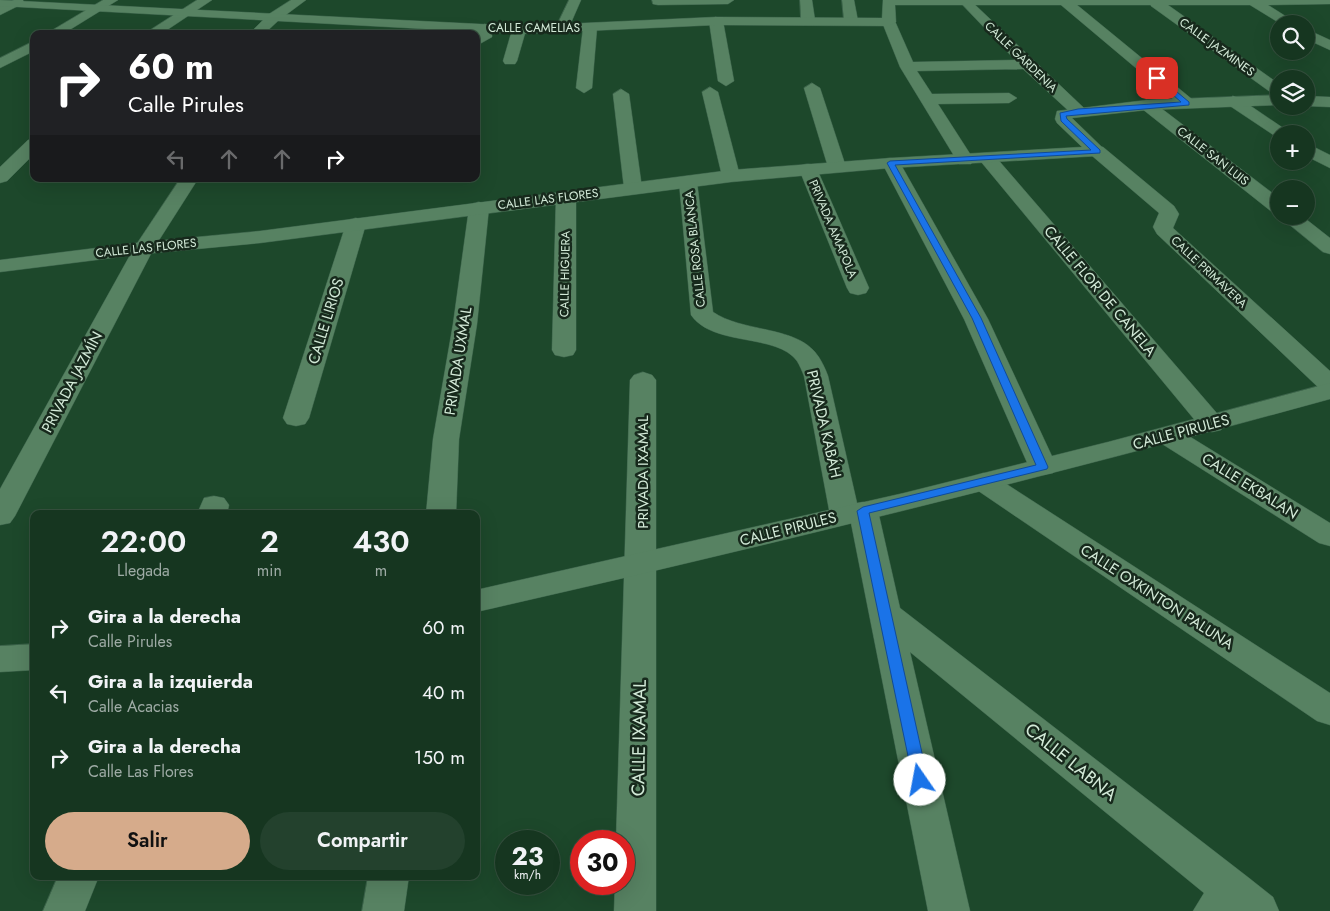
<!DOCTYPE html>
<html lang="es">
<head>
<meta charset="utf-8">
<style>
	:root { --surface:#163620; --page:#23412d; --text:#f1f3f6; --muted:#9eaba5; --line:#35503e; --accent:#d6ab8b }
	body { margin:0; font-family:Jost,sans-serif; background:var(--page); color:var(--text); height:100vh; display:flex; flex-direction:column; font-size:19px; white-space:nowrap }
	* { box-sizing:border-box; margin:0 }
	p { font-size:16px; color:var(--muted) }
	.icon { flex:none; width:28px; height:28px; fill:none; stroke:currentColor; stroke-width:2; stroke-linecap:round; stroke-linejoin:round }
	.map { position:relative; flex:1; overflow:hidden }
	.sheet { position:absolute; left:30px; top:510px; width:450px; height:370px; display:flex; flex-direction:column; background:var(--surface); border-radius:10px; box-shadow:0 5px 20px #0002,0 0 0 1px var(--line) }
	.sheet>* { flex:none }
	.top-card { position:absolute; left:30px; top:30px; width:450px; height:152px; border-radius:10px; box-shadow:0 5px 20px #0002,0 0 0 1px var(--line); background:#202124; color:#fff; overflow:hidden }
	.fabs { position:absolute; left:1270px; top:15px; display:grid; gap:10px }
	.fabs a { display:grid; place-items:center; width:45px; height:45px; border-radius:50%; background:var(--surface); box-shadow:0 5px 20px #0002,0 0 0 1px var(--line); font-size:25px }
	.speed { position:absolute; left:495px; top:830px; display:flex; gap:10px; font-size:25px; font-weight:700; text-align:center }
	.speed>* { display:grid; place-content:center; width:65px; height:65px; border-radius:50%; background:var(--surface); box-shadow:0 5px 20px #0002,0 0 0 1px var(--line); line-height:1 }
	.speed small { font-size:12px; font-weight:400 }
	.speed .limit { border:8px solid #d22; background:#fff; color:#111 }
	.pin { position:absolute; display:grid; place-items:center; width:42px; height:42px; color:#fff; margin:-21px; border-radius:10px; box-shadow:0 2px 8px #0006 }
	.me { position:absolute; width:55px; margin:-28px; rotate:348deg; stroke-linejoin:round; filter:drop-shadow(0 0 4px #0008) }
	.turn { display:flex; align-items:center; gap:18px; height:105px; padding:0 15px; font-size:22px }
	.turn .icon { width:65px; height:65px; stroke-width:2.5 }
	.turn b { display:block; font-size:35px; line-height:42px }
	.lanes { display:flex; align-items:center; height:48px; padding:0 15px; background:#0003; justify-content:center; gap:25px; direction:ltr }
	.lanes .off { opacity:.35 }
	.eta { display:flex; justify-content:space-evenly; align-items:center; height:85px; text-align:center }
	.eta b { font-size:30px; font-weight:600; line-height:35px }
	.primary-button { display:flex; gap:10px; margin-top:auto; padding:10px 15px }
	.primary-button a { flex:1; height:58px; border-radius:30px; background:var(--accent); color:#111; font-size:20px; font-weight:600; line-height:58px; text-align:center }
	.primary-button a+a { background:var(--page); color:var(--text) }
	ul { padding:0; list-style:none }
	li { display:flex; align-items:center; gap:15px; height:65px; padding:0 15px }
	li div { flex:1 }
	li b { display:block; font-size:19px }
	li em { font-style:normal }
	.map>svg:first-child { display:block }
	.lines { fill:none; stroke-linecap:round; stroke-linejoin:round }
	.minor-casing { stroke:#3b624a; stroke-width:1 }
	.tertiary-casing { stroke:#3b624a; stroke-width:1 }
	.secondary-casing { stroke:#3b624a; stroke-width:1 }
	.minor { fill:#578262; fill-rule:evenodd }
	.tertiary { fill:#578262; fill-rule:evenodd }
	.secondary { fill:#578262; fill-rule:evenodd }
	.route { fill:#1a73e8; stroke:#114b97 }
	.labels { text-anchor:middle; stroke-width:5; stroke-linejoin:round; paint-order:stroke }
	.far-street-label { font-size:12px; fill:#d3ead8; stroke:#17291c }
	.street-label { font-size:15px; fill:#d3ead8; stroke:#17291c }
	.near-street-label { font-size:18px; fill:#d3ead8; stroke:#17291c }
</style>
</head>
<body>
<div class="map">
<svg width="1330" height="911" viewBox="0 0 1330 911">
	<rect width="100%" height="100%" fill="#1d482b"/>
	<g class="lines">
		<g class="minor-casing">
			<g id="minor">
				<path d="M14,0H23L24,3L0,15V6Z"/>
				<path d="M103,0H118L63,34H46Z"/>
				<path d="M197,0H212L161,34H144Z"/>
				<path d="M291,0H306L279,20L264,34H249L269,14Z"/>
				<path d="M569,0H581L567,32H557L555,29Z"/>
				<path d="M652,0H734L728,4L658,5L653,4Z"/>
				<path d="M800,0H812L815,20L813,23L808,24L801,20Z"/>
				<path d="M842,0H854L858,21L856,24L851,25L844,21Z"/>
				<path d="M958,0H970L1084,108L1086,111L1084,114H1072L1023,69L917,71L932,94L1009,93L1017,98L1009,103L938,104L974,160L971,164H959L900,67L882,22L884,19H894L913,62L1015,60Z"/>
				<path d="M1061,0H1071L1193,100L1195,103L1193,106H1181L1061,5Z"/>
				<path d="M1152,0H1161L1279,84V96L1273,94L1151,6L1150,3Z"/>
				<path d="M716,17L723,21L734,81L726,86L718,81L709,21Z"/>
				<path d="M485,24L492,28V37L476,46L478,28Z"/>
				<path d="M590,24L597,28L592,88L584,93L576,88L583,28Z"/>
				<path d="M519,26L526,30L517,61L515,64H505L503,61L512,30Z"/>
				<path d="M34,41V51L0,68V58Z"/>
				<path d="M812,83L820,88L846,167L843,171H831L828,167L804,88Z"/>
				<path d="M710,87L718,92L740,176L738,180H724L722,176L702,92Z"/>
				<path d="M621,89L629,94L642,188L640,192H626L624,188L613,94Z"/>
				<path d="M1233,96L1239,98L1292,134H1279L1278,138L1227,104L1225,101Z"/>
				<path d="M1147,100L1153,102L1279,198V214L1272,212L1141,108L1139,105L1141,102Z"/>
				<path d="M34,139V154L7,181L0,183V167L28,140Z"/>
				<path d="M1306,143L1330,155V168L1306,156Z"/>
				<path d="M1097,146L1103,147L1174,206L1179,214L1173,228L1330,371V393L1321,390L1157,234L1153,227L1159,213L1091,155L1088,151L1091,147Z"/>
				<path d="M988,154L994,155L1221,418L1225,424L1221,430L1212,432L1203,430L982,163L979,159L982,155Z"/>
				<path d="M891,158L897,159L900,163L988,319L1057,467L1053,473L1043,475L1033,473L1029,467L964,319L882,163L885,159Z"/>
				<path d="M808,164L814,165L817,169L869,288L866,293L858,295L850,293L847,288L799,169L802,165Z"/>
				<path d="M688,176L695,178L697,182L713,312C742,332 793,326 815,352C821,359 825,368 828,376L857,503L863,502L873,504L878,511L900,608L1249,878L1273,897L1279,911H1193L1204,893L910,652L970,911H928L851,523L845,524L835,522L830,515L804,376C802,371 800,366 797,361C777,333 713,347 691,315L679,182L681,178Z"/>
				<path d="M180,179H198L154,248L15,516L10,523L0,525V489L134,248Z"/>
				<path d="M566,191L573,193L576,197V350L573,355L564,357L555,355L552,350L556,197L559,193Z"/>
				<path d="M479,202L486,204L489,208L477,324L459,439L456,514H426L433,439L453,324L469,208L472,204Z"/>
				<path d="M1279,216H1302L1330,238V254L1323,252Z"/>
				<path d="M356,218L363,220L366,224L309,418L305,424L296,426L287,424L283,418L346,224L349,220Z"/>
				<path d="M643,372L652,375L656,380V911H614L615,884H624V841H616L630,380L634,375Z"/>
				<path d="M1169,428L1179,430L1330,523V546L1319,543L1159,442L1156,436L1159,430Z"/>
				<path d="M984,473L994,476L1330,693V725L1317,721L974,488L970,482L974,476Z"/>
				<path d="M214,496L224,498L229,505L227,514H197L204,498Z"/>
				<path d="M58,876H99L85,911H43Z"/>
				<path d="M368,876H409L404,911H362Z"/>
			</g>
		</g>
		<g class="tertiary-casing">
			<g id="tertiary">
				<path d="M0,0L519,26L716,17L882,18L883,0H1330V4L1268,5L1298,24H1281L1250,5H895L896,22L889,26L716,25L519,34L0,6Z"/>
				<path d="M1306,29L1330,40V50L1306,39Z"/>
				<path d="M1330,383V399C1047,477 762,547 476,612V590L904,493L1108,442Z"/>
				<path d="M34,644V670L0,672V646Z"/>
			</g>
		</g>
		<g class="secondary-casing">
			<g id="secondary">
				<path d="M1279,95V105L1147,110L1072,118L1106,151L1103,155L1097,156L891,168L731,182L260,243L144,254L0,272V260L144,242L260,231L731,170L891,158L1082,147L1057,123L1055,119L1057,111L1147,100Z"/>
				<path d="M1306,96L1330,97V107L1306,106Z"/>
			</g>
		</g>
		<use href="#minor" class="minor"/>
		<use href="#tertiary" class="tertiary"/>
		<use href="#secondary" class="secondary"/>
	</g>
	<path class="route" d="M1155,77H1159L1189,102V105L1066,116L1067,119L1100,150V153L895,165L981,318L1048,467L1047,469L869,513L928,780L926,785L920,787L915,785L913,780L857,511L863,507L1036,465L972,318L887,163L890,161L1091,150L1061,121L1060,113L1078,109L1181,102L1155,79Z"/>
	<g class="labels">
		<g class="far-street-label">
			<text x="534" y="32">CALLE CAMELIAS</text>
			<text transform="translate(1217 47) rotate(36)" y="4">CALLE JAZMINES</text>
			<text transform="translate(1021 57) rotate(44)" y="4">CALLE GARDENIA</text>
			<text transform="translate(1213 156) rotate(38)" y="4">CALLE SAN LUIS</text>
			<text transform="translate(548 199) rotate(-7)" y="4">CALLE LAS FLORES</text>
			<text transform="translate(833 229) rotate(67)" y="4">PRIVADA AMAPOLA</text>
			<text transform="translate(146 248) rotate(-6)" y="4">CALLE LAS FLORES</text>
			<text transform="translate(695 249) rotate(-96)" y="4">CALLE ROSA BLANCA</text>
			<text transform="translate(1209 272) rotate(43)" y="4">CALLE PRIMAVERA</text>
			<text transform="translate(565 274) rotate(-89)" y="4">CALLE HIGUERA</text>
		</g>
		<g class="street-label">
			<text transform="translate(1100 291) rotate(50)" y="5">CALLE FLOR DE CANELA</text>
			<text transform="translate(326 321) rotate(-73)" y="5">CALLE LIRIOS</text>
			<text transform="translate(458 361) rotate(-81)" y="5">PRIVADA UXMAL</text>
			<text transform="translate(72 382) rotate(-62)" y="5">PRIVADA JAZMÍN</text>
			<text transform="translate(824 424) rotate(77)" y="5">PRIVADA KABÁH</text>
			<text transform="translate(1181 432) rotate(-15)" y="5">CALLE PIRULES</text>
			<text transform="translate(643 472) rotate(-90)" y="5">PRIVADA IXAMAL</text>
			<text transform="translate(1250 486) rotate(32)" y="5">CALLE EKBALAN</text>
			<text transform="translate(788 529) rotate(-14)" y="5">CALLE PIRULES</text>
			<text transform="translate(1157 597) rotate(33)" y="5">CALLE OXKINTON PALUNA</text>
		</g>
		<g class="near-street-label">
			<text transform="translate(639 738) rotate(-89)" y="6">CALLE IXAMAL</text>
			<text transform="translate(1071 762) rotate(39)" y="6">CALLE LABNA</text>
		</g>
	</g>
</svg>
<div class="fabs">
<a><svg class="icon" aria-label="search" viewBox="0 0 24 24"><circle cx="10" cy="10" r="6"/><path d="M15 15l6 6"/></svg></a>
<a><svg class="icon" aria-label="layers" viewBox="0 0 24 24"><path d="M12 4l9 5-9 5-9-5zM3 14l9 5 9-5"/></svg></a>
<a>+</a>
<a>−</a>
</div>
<div class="speed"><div>23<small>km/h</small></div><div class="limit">30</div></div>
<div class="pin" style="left:1157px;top:78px;background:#d93025"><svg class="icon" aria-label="arrive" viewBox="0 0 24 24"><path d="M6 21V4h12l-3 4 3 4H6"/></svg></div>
<svg class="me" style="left:920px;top:780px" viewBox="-20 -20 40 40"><circle r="19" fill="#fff"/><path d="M0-13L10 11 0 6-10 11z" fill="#1a73e8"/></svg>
<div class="top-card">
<div class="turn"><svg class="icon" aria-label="right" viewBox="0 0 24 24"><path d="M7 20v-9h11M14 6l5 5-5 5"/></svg><div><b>60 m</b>Calle Pirules</div></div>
<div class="lanes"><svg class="icon off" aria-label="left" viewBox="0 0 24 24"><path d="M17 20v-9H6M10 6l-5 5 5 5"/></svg><svg class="icon off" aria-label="ahead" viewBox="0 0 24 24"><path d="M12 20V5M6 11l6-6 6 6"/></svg><svg class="icon off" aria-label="ahead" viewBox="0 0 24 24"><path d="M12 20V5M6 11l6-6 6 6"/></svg><svg class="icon" aria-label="right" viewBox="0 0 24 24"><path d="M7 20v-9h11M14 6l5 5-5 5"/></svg></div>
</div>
<section class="sheet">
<div class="eta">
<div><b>22:00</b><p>Llegada</p></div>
<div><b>2</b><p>min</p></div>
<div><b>430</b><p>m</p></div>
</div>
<ul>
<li><svg class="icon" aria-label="right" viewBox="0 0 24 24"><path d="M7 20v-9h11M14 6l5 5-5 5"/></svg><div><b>Gira a la derecha</b><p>Calle Pirules</p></div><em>60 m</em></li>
<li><svg class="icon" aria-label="left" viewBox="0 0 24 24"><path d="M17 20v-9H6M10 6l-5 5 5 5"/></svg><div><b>Gira a la izquierda</b><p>Calle Acacias</p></div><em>40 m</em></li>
<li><svg class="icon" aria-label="right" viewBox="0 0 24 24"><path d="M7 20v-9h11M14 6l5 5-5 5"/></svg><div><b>Gira a la derecha</b><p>Calle Las Flores</p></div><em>150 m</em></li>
</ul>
<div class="primary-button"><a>Salir</a><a>Compartir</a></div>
</section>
</div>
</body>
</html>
